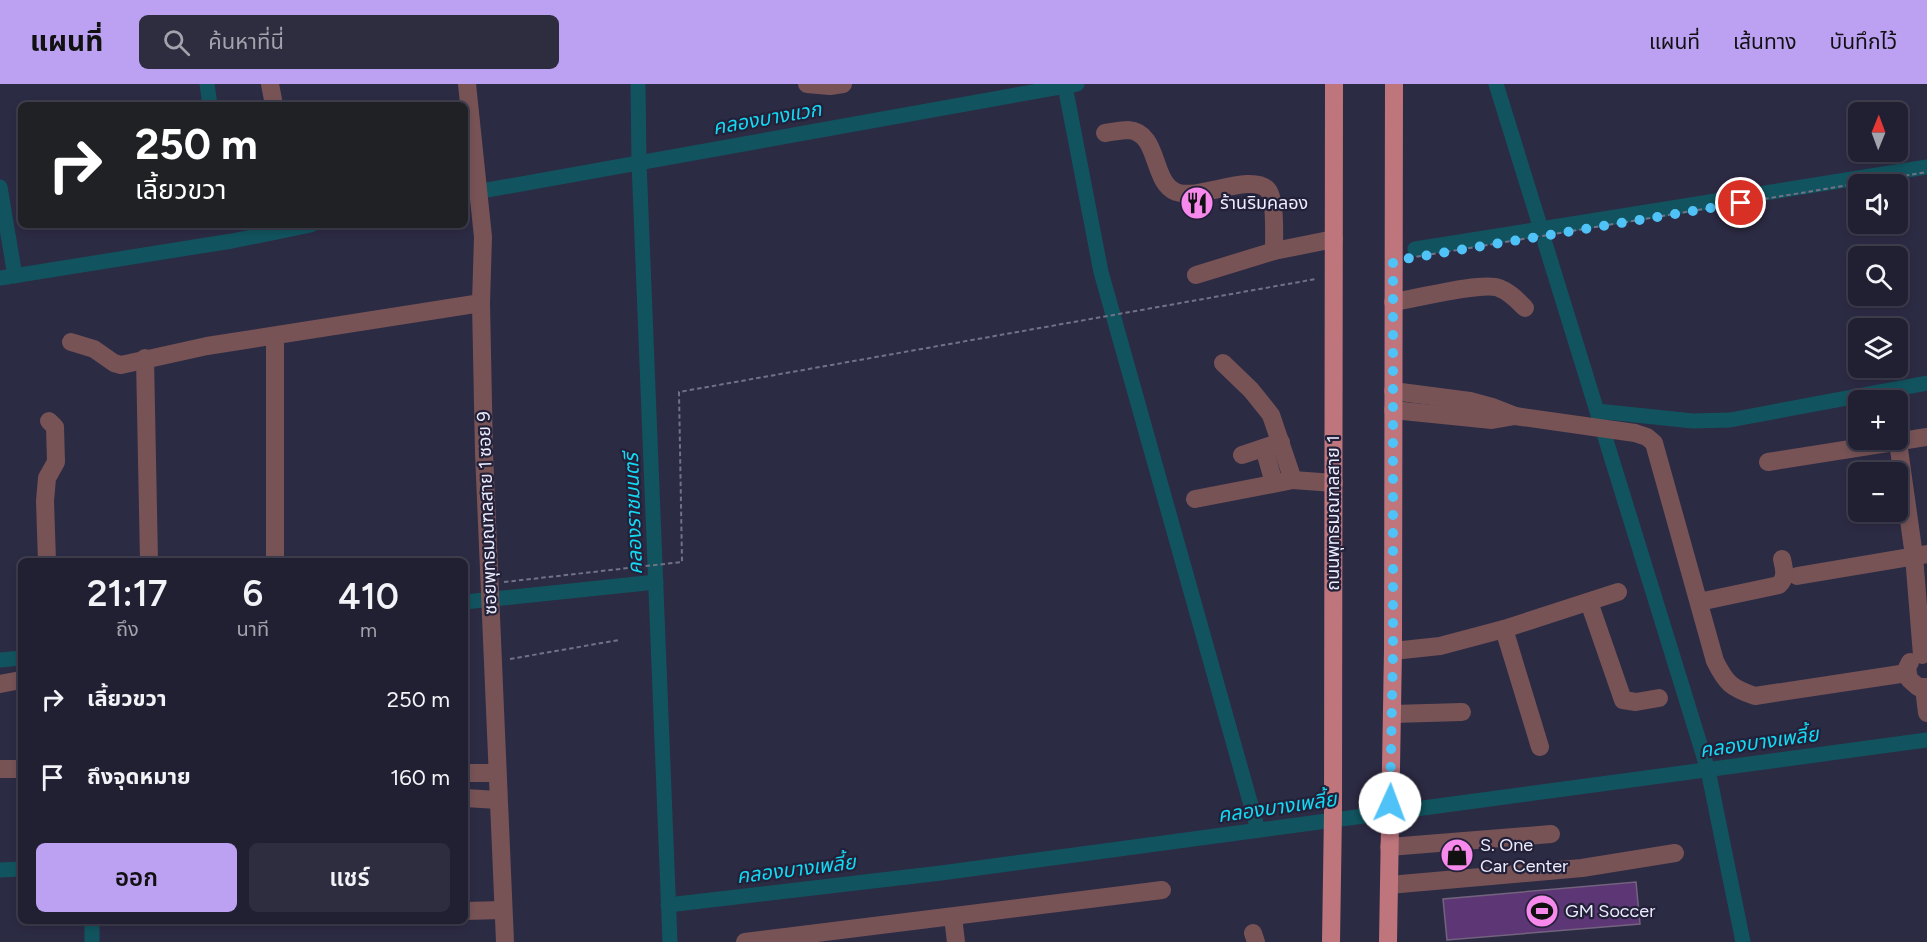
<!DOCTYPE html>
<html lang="th">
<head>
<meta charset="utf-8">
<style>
	:root { --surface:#212033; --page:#2d2d3f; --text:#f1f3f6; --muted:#a2a3ac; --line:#3e3e4e; --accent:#bca0f2 }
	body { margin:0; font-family:Figtree,"Noto Sans Thai",sans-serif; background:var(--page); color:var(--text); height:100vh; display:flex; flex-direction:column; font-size:22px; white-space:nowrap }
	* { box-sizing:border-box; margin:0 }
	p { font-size:20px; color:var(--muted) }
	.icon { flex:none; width:33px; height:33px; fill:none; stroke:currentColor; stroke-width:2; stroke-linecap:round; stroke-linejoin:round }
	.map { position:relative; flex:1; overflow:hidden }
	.side { position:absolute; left:18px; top:474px; width:450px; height:366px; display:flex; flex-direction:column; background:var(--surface); border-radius:9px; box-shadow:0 3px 9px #0003,0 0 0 2px var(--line) }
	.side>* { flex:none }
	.guide { position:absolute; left:18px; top:18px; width:450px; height:126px; border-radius:9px; box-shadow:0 3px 9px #0003,0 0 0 2px var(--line); background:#202124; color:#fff; overflow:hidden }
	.needle { width:39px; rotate:1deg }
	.tools { position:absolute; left:1848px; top:18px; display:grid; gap:12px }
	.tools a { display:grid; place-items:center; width:60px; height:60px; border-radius:9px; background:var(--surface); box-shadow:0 3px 9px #0003,0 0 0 2px var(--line); font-size:30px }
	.pin { position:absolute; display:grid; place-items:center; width:51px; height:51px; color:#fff; margin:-26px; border:3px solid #fff; border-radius:50%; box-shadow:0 2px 6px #0007 }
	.me { position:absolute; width:66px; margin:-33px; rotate:2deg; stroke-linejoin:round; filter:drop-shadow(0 0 4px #0008) }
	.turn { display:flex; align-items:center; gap:21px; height:126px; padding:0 18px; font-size:27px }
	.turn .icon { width:78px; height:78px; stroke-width:2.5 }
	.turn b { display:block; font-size:42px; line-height:51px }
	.eta { display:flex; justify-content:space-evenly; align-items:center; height:102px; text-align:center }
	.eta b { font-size:36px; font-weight:600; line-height:42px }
	.action { display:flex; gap:12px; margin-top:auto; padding:12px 18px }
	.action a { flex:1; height:69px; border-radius:9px; background:var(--accent); color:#111; font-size:24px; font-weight:600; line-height:69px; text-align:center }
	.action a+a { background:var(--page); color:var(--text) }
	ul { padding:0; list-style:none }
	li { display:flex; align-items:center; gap:18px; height:78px; padding:0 18px }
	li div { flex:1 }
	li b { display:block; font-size:22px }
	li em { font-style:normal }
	header { display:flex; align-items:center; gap:36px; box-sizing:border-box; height:84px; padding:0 30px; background:var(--accent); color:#111 }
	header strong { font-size:28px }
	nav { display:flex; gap:33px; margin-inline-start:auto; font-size:21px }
	.search { width:420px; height:54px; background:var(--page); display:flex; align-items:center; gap:15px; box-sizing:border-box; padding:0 21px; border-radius:9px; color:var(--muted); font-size:22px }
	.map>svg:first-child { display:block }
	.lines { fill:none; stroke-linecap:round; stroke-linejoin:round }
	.canal { stroke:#11545f; stroke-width:15 }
	.building { fill:#5d3675; stroke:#73637e; stroke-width:1.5 }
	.path { stroke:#717187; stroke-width:2; stroke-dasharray:4.5 3; stroke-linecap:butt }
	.minor { stroke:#775356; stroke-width:18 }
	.major { stroke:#be757c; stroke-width:18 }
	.route { stroke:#4fc3f7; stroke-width:10; stroke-dasharray:0 18 }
	.labels { text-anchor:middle; stroke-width:4.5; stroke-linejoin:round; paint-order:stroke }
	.poi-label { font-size:18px; fill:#ececfd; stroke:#232139; text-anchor:start }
	.street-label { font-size:18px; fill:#ececfd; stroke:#232139 }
	.water-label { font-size:20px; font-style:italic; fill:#13d9f3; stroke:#232139 }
</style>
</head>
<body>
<header>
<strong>แผนที่</strong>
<div class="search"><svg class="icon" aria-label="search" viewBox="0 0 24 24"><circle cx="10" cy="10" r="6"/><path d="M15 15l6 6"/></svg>ค้นหาที่นี่</div>
<nav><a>แผนที่</a><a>เส้นทาง</a><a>บันทึกไว้</a></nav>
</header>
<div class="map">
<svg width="1927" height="858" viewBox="0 0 1927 858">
	<rect width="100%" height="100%" fill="#2c2b44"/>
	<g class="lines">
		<g class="canal">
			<path d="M207,0L210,21"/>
			<path d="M638,0L639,78L670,858"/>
			<path d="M1496,0L1541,145"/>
			<path d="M1065,2L1101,188L1258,746"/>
			<path d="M0,103L15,192"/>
			<path d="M465,110L1077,0"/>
			<path d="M1545,159L1708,686L1743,858"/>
			<path d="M1415,165L1927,83"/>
			<path d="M0,194L232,157L311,141"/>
			<path d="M1597,327L1693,337L1730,336L1927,299"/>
			<path d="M465,518L656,498"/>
			<path d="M0,576L21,574"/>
			<path d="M0,786L21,785"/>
			<path d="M668,821L941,789L1927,656"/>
			<path d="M92,837V858"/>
		</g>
	</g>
	<path class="building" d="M1636,798L1640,840L1447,856L1443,815Z"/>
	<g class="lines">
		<g class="path">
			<path d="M1409,174L1927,88"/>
			<path d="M504,498L682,478L679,308L1316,195"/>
			<path d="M510,575L619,556"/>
		</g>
		<g class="minor">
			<path d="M270,0L274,21"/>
			<path d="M467,0L483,153L481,219L484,369L505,858"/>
			<path d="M807,0L830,2L843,0"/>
			<path d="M1105,49C1113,48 1121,46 1128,46C1160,48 1151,98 1176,108C1199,117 1249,89 1267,105C1276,113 1274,153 1274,167"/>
			<path d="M1196,191L1274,167L1334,155"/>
			<path d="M1393,218C1415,215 1482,197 1499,204C1510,208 1517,216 1525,224"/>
			<path d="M71,258L94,265L114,279L121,281L207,262L481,219"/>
			<path d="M145,274L149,477"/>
			<path d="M1223,279L1251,306L1271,331L1293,396L1334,399"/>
			<path d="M1393,307L1470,317L1492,323L1515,332L1635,349L1647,353L1654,359L1715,577C1726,599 1731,604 1755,612L1907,589"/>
			<path d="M1393,326L1492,336L1515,332"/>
			<path d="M1898,358L1914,472L1922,571"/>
			<path d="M1264,364L1274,399"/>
			<path d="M1242,371L1281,358"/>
			<path d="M1768,378L1927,353"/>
			<path d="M1195,415L1293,396"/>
			<path d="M47,477L45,417L47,394L56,378L55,343L49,337"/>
			<path d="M275,477V252"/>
			<path d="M1797,492L1927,470"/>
			<path d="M1589,518L1623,616L1636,618L1659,614"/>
			<path d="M1699,518L1779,501C1787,493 1784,485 1782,475"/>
			<path d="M1504,545L1540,663"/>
			<path d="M1393,567L1440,562L1504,545L1618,508"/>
			<path d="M1910,578L1907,584L1909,595L1918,603H1927"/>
			<path d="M0,600L21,596"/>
			<path d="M1924,604L1927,629"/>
			<path d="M1393,630L1462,628"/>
			<path d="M0,685H16"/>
			<path d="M465,689H496"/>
			<path d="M465,714L498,716"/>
			<path d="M1389,763L1551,750"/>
			<path d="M1389,801L1582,784L1675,769"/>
			<path d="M465,827L503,826"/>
			<path d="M953,833L956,858"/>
			<path d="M1253,849L1256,858"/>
			<path d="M745,858L1162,806"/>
		</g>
		<g class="major">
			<path d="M1331,858L1333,729L1334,0"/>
			<path d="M1388,858L1393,567L1394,0"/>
		</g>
	</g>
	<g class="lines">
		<path class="route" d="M1390,719L1393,567V177L1741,119"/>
	</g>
	<defs>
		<g id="restaurant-disc" transform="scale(1.725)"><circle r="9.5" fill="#f788ec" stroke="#232139"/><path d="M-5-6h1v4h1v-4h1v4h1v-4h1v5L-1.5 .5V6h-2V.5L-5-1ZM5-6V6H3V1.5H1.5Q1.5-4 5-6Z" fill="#111"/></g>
		<g id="shop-disc" transform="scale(1.725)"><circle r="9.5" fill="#f788ec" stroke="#232139"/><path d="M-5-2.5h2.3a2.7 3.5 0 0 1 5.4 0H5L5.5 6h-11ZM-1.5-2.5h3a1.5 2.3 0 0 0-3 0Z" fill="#111"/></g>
		<g id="stadium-disc" transform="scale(1.725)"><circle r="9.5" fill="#f788ec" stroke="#232139"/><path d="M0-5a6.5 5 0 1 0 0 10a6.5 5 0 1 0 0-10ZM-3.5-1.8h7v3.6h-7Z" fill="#111"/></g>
	</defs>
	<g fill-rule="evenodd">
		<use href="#restaurant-disc" x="1197" y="119"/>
		<use href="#shop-disc" x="1457" y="771"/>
		<use href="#stadium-disc" x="1542" y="827"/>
	</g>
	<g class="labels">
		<g class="poi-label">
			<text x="1220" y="125">ร้านริมคลอง</text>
			<text x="1480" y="767">S. One<tspan x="1480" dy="21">Car Center</tspan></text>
			<text x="1565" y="833">GM Soccer</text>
		</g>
		<g class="street-label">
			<text transform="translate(487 429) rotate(-92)" y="6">ซอยพุทธมณฑลสาย 1 ซอย 9</text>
			<text transform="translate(1333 429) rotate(-90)" y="6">ถนนพุทธมณฑลสาย 1</text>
		</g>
		<g class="water-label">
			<text transform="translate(767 34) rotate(-10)" y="7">คลองบางแวก</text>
			<text transform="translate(633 430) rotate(-92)" y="7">คลองราชมนตรี</text>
			<text transform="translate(1759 658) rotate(-8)" y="7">คลองบางเพลี้ย</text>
			<text transform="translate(1277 723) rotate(-8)" y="7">คลองบางเพลี้ย</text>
			<text transform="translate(796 785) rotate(-7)" y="7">คลองบางเพลี้ย</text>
		</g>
	</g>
</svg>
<div class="tools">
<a><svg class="needle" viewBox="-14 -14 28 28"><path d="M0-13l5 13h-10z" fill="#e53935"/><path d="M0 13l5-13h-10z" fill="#a2a3ac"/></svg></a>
<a><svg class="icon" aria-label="sound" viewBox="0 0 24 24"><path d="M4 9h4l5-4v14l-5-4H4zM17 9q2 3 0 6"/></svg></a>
<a><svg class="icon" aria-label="search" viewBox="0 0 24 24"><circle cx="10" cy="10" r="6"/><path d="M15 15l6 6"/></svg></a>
<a><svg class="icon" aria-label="layers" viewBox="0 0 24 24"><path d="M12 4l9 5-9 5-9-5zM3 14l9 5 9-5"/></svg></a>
<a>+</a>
<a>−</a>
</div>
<div class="pin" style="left:1741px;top:119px;background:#d93025"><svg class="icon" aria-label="arrive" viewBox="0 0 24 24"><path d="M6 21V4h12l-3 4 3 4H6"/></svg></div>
<svg class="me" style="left:1390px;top:719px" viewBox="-20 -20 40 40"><circle r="19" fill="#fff"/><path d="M0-13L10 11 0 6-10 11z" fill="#4fc3f7"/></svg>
<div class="guide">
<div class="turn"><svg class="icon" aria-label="right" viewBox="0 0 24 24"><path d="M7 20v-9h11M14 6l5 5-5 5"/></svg><div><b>250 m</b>เลี้ยวขวา</div></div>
</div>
<section class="side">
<div class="eta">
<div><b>21:17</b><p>ถึง</p></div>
<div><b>6</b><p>นาที</p></div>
<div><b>410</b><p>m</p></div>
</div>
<ul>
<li><svg class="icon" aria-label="right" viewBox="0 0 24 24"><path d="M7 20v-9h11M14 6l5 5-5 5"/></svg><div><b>เลี้ยวขวา</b></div><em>250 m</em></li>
<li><svg class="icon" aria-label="arrive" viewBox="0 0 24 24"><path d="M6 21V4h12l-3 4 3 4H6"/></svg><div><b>ถึงจุดหมาย</b></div><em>160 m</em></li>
</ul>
<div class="action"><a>ออก</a><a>แชร์</a></div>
</section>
</div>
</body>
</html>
